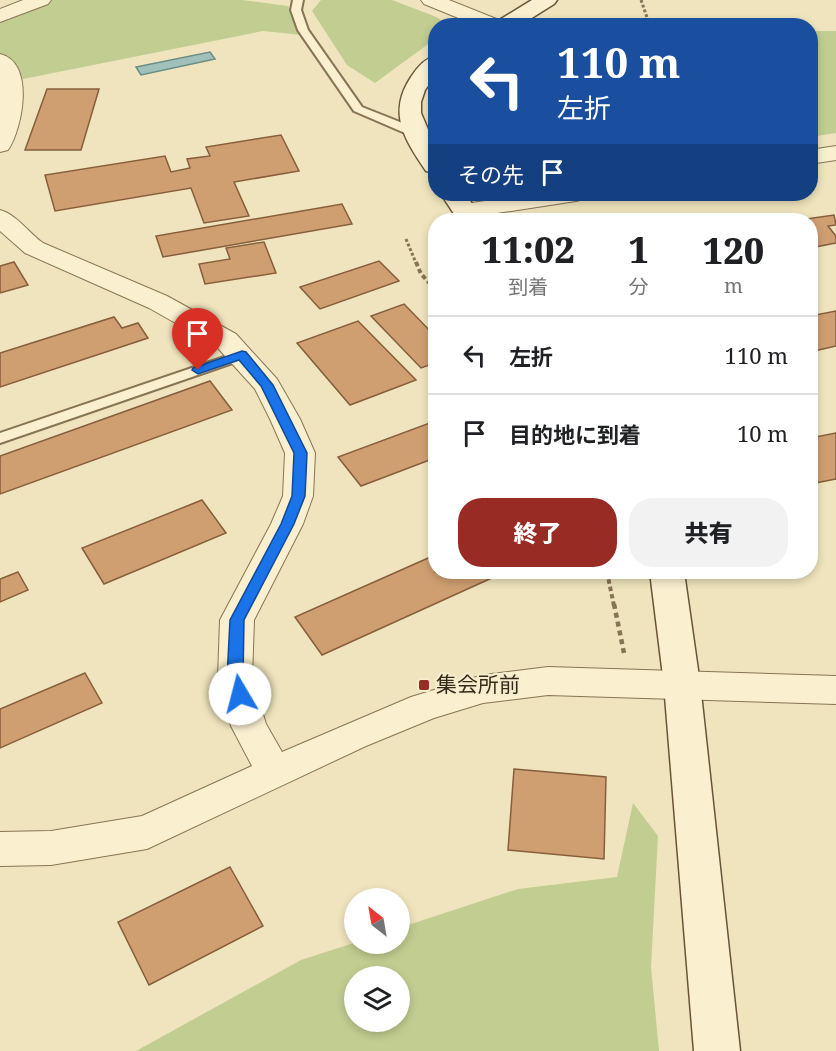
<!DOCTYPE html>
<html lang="ja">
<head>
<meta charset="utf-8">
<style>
	:root { --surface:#fff; --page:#f2f2f2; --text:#202124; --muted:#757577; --line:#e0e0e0; --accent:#982b24 }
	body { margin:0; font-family:"Noto Serif","Noto Sans JP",serif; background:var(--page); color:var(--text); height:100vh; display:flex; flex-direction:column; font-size:22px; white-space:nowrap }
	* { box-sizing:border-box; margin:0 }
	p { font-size:20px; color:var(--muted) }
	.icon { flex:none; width:33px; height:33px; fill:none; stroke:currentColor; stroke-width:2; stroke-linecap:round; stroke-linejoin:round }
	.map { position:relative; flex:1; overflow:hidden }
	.side { position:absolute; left:428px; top:213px; width:390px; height:366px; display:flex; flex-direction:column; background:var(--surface); border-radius:24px; box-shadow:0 3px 9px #0003 }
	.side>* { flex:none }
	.guide { position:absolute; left:428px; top:18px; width:390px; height:183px; border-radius:24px; box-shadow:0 3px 9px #0003; background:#1a4fa0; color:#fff; overflow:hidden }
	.needle { width:39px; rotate:329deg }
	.buttons { position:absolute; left:344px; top:888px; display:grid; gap:12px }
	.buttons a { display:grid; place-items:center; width:66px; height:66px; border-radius:50%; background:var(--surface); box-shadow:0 3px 9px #0003; font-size:30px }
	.pin { position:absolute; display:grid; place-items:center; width:51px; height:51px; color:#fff; margin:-62px -26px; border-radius:50% 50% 50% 0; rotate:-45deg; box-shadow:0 0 6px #0007 }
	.pin .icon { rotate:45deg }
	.me { position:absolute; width:66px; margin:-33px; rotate:352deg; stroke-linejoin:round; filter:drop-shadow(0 0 4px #0008) }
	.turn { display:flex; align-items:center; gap:21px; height:126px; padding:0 30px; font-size:27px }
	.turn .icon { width:78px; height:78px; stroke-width:2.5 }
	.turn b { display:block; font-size:42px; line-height:51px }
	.then { display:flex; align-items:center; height:57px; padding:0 30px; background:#0003; gap:12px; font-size:22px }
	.eta { display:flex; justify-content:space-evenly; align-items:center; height:102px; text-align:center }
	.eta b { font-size:36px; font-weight:800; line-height:42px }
	.cta { display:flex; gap:12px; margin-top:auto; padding:12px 30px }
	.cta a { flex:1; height:69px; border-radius:24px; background:var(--accent); color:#fff; font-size:24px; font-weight:800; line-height:69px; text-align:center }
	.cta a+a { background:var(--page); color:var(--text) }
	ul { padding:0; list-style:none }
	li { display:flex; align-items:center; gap:18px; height:78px; padding:0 30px; border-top:2px solid var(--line) }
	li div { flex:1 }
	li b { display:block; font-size:22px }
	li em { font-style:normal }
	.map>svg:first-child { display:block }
	.green { fill:#c2cd91; fill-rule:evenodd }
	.water { fill:#a1c0b9; stroke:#688e87; stroke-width:1.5 }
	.building { fill:#cf9f71; stroke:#875e3b; stroke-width:1.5 }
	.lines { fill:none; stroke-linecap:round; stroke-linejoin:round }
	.lane-casing { stroke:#877456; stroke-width:4 }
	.street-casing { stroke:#877456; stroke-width:2 }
	.secondary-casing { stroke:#695439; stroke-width:3 }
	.path-far2 { stroke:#877456; stroke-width:3; stroke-dasharray:3 2; stroke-linecap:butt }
	.path-far1 { stroke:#877456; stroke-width:4; stroke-dasharray:4.5 3; stroke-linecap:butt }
	.path { stroke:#877456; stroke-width:4.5; stroke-dasharray:5 4; stroke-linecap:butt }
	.lane { fill:#faf0d0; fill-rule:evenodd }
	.street { fill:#faf0d0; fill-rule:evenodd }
	.secondary { fill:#faf0d0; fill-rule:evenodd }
	.route { fill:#1a73e8; stroke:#114b97; stroke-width:1.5 }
	.poi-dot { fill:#982b24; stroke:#f6edcd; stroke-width:2 }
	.labels { text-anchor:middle; stroke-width:4.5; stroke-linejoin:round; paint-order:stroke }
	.poi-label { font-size:21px; fill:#362a1b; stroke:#f6edcd; text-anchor:start }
</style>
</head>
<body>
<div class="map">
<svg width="836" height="1051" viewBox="0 0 836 1051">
	<rect width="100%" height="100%" fill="#efe4bd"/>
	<g class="green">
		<path d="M49,0H242L288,6L302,35L263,31L23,79L0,53V19Z"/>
		<path d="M321,0H392L434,16L450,25L435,26V39L375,83L347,65L312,11Z"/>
		<path d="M810,31H836V133L810,137Z"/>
		<path d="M633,803L658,836L651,967L659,1051H136L301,960L354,943L399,944V928L518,889L617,877ZM399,976V1022H354V976Z"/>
	</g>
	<path class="water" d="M210,52L215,59L141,75L136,67Z"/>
	<g class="building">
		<path d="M47,89H99L81,150H25Z"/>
		<path d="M281,135L299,171L234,182L249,216L204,223L191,188L55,211L45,175L165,156L171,172L190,168L187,159L210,156L206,147Z"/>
		<path d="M342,204L352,224L163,257L156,236Z"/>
		<path d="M834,215L836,225L828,226L836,236V243L810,248V220H799Z"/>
		<path d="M264,242L276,273L205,284L199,264L230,259L226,248Z"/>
		<path d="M379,261L399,281L320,309L300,287Z"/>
		<path d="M14,262L28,285L0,293V266Z"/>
		<path d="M404,304L435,336V363L421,368L371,316Z"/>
		<path d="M836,311V346L810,352V316Z"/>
		<path d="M114,317L122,328L138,323L148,338L0,387V353Z"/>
		<path d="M358,321L416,380L350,405L297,343Z"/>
		<path d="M210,381L232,410L0,494V456Z"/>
		<path d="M435,421V458L361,486L338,457Z"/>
		<path d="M836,433V479L810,484V438Z"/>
		<path d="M202,500L226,533L104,584L82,548Z"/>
		<path d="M435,555V572H505L322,655L295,617Z"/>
		<path d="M18,572L28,590L0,602V579Z"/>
		<path d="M85,673L102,703L0,748V709Z"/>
		<path d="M514,769L606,777L604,859L508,850Z"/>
		<path d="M230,867L263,926L149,985L118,922Z"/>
	</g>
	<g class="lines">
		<g class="lane-casing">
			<g id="lane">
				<path d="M293,0H303L301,10L308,30L362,107L420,130V136H412L354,111L298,30L291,10Z"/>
				<path d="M242,351L249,355L247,358L0,443V433Z"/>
			</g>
		</g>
		<g class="street-casing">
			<g id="street">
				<path d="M23,0H51L48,4L0,22V9Z"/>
				<path d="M421,0H449L504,22L507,26H478L424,4Z"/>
				<path d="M0,54C35,62 23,128 8,150L0,152Z"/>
				<path d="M836,146V160L810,164V150Z"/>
				<path d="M532,194H588L584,199L576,201L465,218L456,216L453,211L456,206L465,204Z"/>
				<path d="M0,210C16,214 29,233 43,243L167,296L236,334L277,379L300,419L315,453L313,496L303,524L254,620L252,678L266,724L282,752L411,697L483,675L548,667L836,676V704L548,695L483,703L434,718L366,746L147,849L51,865L0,866V832L51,831L142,816L252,766L231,726L218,678L220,620L271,524L283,496L285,453L270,419L255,389L216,346L149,308L25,253L0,231Z"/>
			</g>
		</g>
		<g class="secondary-casing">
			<g id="secondary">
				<path d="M532,0H557L554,4L519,26H493L496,22Z"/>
				<path d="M435,56V76L425,90L421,102V113L435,146V173L426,171C405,140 387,113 411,77C417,68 424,59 435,56Z"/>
				<path d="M441,194H465L484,220H458Z"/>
				<path d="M650,572H684L700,684L740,1051H694L664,684Z"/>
			</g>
		</g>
		<g class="path-far2">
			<path d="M641,0L650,26"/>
			<path d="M406,239L416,263"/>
		</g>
		<g class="path-far1">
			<path d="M416,262L421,274L435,289"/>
			<path d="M607,572L614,606"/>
		</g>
		<path class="path" d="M614,604L624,653"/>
		<use href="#lane" class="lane"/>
		<use href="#street" class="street"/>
		<use href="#secondary" class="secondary"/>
	</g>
	<path class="route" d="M242,351L246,352L273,385L307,453L305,496L294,524L244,620L243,678L247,694L245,698H234L227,678L230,620L281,524L292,496L294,453L261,386L239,360L198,374L192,370L193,368Z"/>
	<rect class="poi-dot" x="418" y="679" width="12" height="12" rx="3"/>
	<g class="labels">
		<g class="poi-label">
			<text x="436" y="692">集会所前</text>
		</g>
	</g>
</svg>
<div class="buttons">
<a><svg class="needle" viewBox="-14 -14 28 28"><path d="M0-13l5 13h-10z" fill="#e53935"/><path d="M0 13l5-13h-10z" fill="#757577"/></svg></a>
<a><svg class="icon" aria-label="layers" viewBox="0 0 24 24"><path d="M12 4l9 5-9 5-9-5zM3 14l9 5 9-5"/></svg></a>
</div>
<div class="pin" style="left:198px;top:370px;background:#d93025"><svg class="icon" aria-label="arrive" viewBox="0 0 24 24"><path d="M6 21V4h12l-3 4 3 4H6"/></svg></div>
<svg class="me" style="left:240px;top:694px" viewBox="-20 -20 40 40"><circle r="19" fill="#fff"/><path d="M0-13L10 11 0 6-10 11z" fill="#1a73e8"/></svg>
<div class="guide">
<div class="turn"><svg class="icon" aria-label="left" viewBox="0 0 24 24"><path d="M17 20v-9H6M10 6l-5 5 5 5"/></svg><div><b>110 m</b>左折</div></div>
<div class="then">その先<svg class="icon" aria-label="arrive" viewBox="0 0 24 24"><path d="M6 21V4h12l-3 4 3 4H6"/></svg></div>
</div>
<section class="side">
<div class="eta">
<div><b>11:02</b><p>到着</p></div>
<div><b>1</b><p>分</p></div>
<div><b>120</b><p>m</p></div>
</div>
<ul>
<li><svg class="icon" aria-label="left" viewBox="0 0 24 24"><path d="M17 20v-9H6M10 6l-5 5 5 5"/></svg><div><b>左折</b></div><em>110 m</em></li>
<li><svg class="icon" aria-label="arrive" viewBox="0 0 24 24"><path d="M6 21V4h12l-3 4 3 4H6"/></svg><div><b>目的地に到着</b></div><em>10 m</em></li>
</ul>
<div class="cta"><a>終了</a><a>共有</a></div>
</section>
</div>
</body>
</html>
